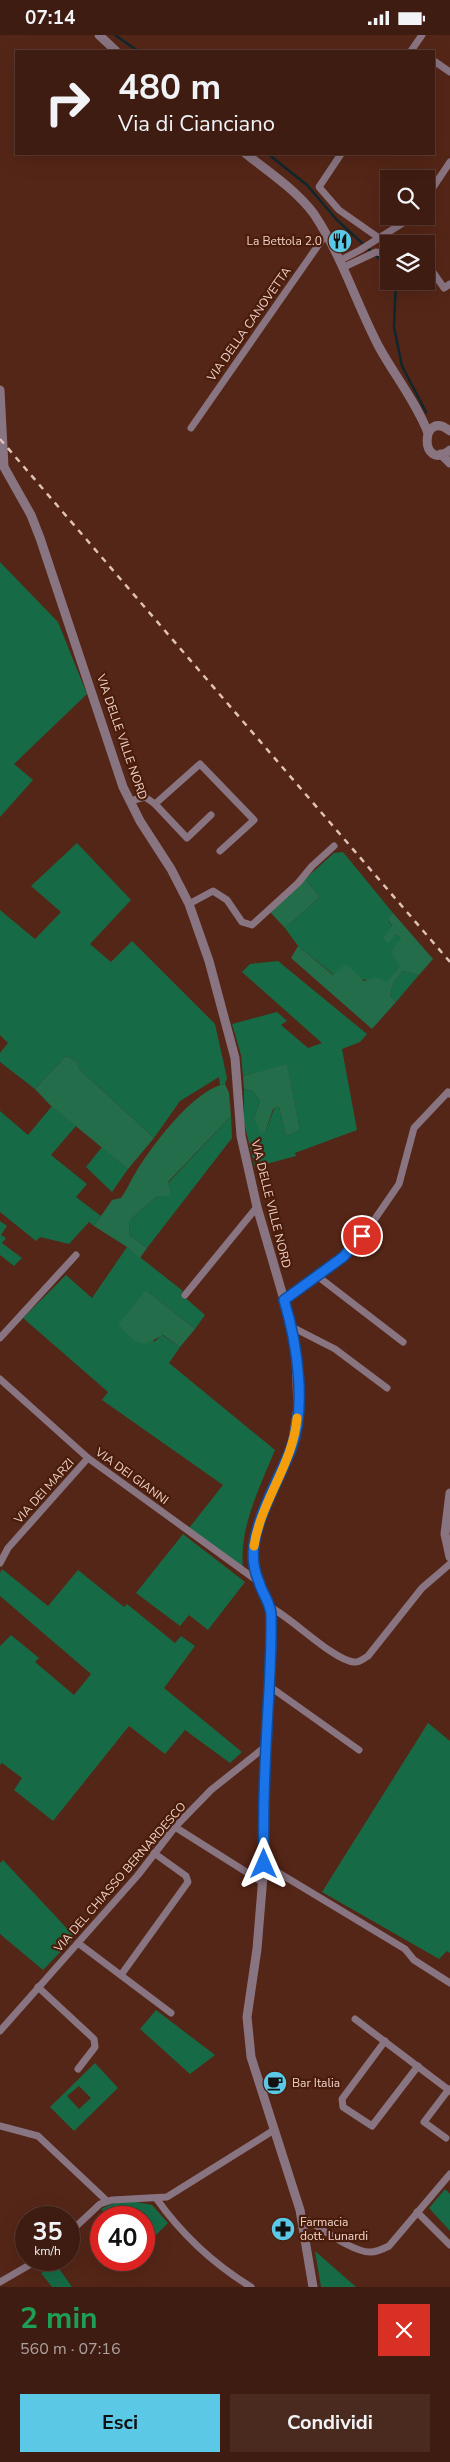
<!DOCTYPE html>
<html lang="it">
<head>
<meta charset="utf-8">
<style>
	:root { --surface:#3f1c11; --page:#4a291f; --text:#f1f3f6; --muted:#ada19f; --line:#583a31; --accent:#5bc8e6 }
	body { margin:0; font-family:"Nunito Sans",sans-serif; background:var(--page); color:var(--text); height:100vh; display:flex; flex-direction:column; font-size:19px; white-space:nowrap }
	* { box-sizing:border-box; margin:0 }
	p { font-size:16px; color:var(--muted) }
	.icon { flex:none; width:28px; height:28px; fill:none; stroke:currentColor; stroke-width:2; stroke-linecap:round; stroke-linejoin:round }
	.map { position:relative; height:2252px; overflow:hidden }
	.sheet { display:flex; flex-direction:column; background:var(--surface); flex:1 }
	.sheet>* { flex:none }
	.guide { position:absolute; left:15px; top:15px; width:420px; height:105px; border-radius:0px; box-shadow:0 5px 20px #0002,0 0 0 1px var(--line); background:#3f1c11; color:var(--text); overflow:hidden }
	.controls { position:absolute; left:380px; top:135px; display:grid; gap:10px }
	.controls a { display:grid; place-items:center; width:55px; height:55px; border-radius:0px; background:var(--surface); box-shadow:0 5px 20px #0002,0 0 0 1px var(--line); font-size:25px }
	.speed { position:absolute; left:15px; top:2171px; display:flex; gap:10px; font-size:25px; font-weight:700; text-align:center }
	.speed>* { display:grid; place-content:center; width:65px; height:65px; border-radius:50%; background:var(--surface); box-shadow:0 5px 20px #0002,0 0 0 1px var(--line); line-height:1 }
	.speed small { font-size:12px; font-weight:400 }
	.speed .limit { border:8px solid #d22; background:#fff; color:#111 }
	.pin { position:absolute; display:grid; place-items:center; width:42px; height:42px; color:#fff; margin:-21px; border:2px solid #fff; border-radius:50%; box-shadow:0 1px 5px #0007 }
	.me { position:absolute; width:55px; margin:-28px; rotate:0deg; stroke-linejoin:round; filter:drop-shadow(0 0 4px #0008) }
	.turn { display:flex; align-items:center; gap:18px; height:105px; padding:0 20px; font-size:22px }
	.turn .icon { width:65px; height:65px; stroke-width:2.5 }
	.turn b { display:block; font-size:35px; line-height:42px }
	.round { display:grid; place-items:center; flex:none; width:52px; height:52px; border-radius:0px; background:var(--page) }
	.overview { display:flex; align-items:center; justify-content:space-between; height:85px; padding:0 20px }
	h1 { font-size:30px; font-weight:700; line-height:38px; color:#1e9e55 }
	.button { display:flex; gap:10px; margin-top:auto; padding:10px 20px }
	.button a { flex:1; height:58px; border-radius:0px; background:var(--accent); color:#111; font-size:20px; font-weight:700; line-height:58px; text-align:center }
	.button a+a { background:var(--page); color:var(--text) }
	.status { display:flex; justify-content:space-between; align-items:center; height:35px; padding:0 25px; background:var(--surface); direction:ltr }
	.status svg { height:14px; fill:currentColor }
	.map>svg:first-child { display:block }
	.green { fill:#166a45; fill-rule:evenodd }
	.forest { fill:#246d4a }
	.lines { fill:none; stroke-linecap:round; stroke-linejoin:round }
	.stream { stroke:#10262d; stroke-width:2.5 }
	.minor { stroke:#897482; stroke-width:7 }
	.tertiary { stroke:#897482; stroke-width:9 }
	.rail { stroke:#e0c1b6; stroke-width:2.5; stroke-dasharray:6 6; stroke-linecap:butt }
	.route-casing { stroke:#114b97; stroke-width:12 }
	.route { stroke:#1a73e8; stroke-width:9 }
	.slow { stroke:#f59e0b; stroke-width:9 }
	.labels { text-anchor:middle; stroke-width:4.5; stroke-linejoin:round; paint-order:stroke }
	.poi-label { font-size:12px; fill:#f0d2c8; stroke:#491c0c; text-anchor:start }
	.street-label { font-size:12px; fill:#f0d2c8; stroke:#491c0c }
</style>
</head>
<body>
<div class="status"><b>07:14</b><svg viewBox="0 0 49 12"><path d="M0 12V9h3v3zM5 12V6h3v6zM10 12V3h3v9zM15 12V0h3v12zM26 1h20v11H26zM47 4h2v5h-2z"/></svg></div>
<div class="map">
<svg width="450" height="2252" viewBox="0 0 450 2252">
	<rect width="100%" height="100%" fill="#542617"/>
	<g class="green">
		<path d="M0,527L58,587L87,659L14,729L33,745L0,782Z"/>
		<path d="M77,808L131,865L90,909L111,927L132,906L215,989L227,1043L225,1049L220,1050L219,1042L180,1066L154,1103L80,1035L76,1026L66,1021L35,1054L0,1027V1018L8,1008L0,1000V875L35,904L61,877L31,851Z"/>
		<path d="M343,817L393,878L387,883L396,899L402,904L400,931L387,948L334,940L298,911L285,893L320,862L305,844L334,818Z"/>
		<path d="M278,926L367,999L360,1007L342,1014L357,1095L295,1118L296,1121L255,1132L244,1088V1054L253,1056L260,1066L254,1083L265,1097L274,1074L279,1072L286,1101L300,1095L287,1030L243,1041L241,1020L232,989L277,977L287,986L281,990L308,1013L322,1008L242,937L250,929Z"/>
		<path d="M403,936L419,940L396,967L390,961L393,948Z"/>
		<path d="M52,1071L76,1091L51,1120L87,1149L76,1162L101,1181L94,1191L89,1187L69,1209L40,1202L36,1206L0,1177V1076L28,1100Z"/>
		<path d="M231,1081L232,1103L147,1213L129,1200L130,1185L157,1161L171,1158L168,1148Z"/>
		<path d="M102,1112L128,1134L112,1157L86,1132Z"/>
		<path d="M0,1186L7,1191L1,1200L6,1203L2,1208L22,1223L14,1231L0,1220Z"/>
		<path d="M127,1212L183,1256L181,1259L205,1280L195,1294L146,1255L154,1307L162,1300L180,1312L169,1328L275,1415C260,1452 239,1492 243,1533L189,1493L223,1450L102,1365L108,1357L23,1283L66,1240L92,1263Z"/>
		<path d="M183,1499L245,1547L208,1595L189,1580L180,1591L136,1558Z"/>
		<path d="M2,1534L48,1571L78,1535L124,1572L127,1569L175,1608L181,1601L195,1611L164,1653L242,1717L230,1728L185,1695L165,1719L129,1691L53,1786L14,1755L22,1743L2,1728L0,1730V1611L11,1600L39,1623L35,1627L74,1660L91,1639L0,1561V1538Z"/>
		<path d="M428,1688L450,1706V1918L447,1916L439,1924L322,1857Z"/>
		<path d="M3,1825L75,1902L43,1935L0,1899V1828Z"/>
		<path d="M156,1975L215,2020L190,2039L140,1994Z"/>
		<path d="M95,2028L118,2053L74,2096L50,2072ZM79,2051L91,2063L79,2074L67,2061Z"/>
		<path d="M445,2154L450,2159V2196L429,2173Z"/>
		<path d="M131,2166L152,2170L168,2188L144,2212V2182H109L101,2174L114,2168Z"/>
		<path d="M315,2216L356,2252H321Z"/>
		<path d="M47,2225H53L72,2252H52L41,2238L46,2235L43,2229Z"/>
	</g>
	<g class="forest">
		<path d="M305,844L320,862L285,893L270,877Z"/>
		<path d="M393,878L433,924L419,940L403,936L393,948L390,961L396,967L372,994L291,923L298,911L333,940L346,929L364,946L375,942L387,947L400,931L391,917L401,903L396,899L388,909L383,903L392,891L387,883Z"/>
		<path d="M66,1021L76,1026L80,1035L154,1103L128,1134L49,1069L35,1054Z"/>
		<path d="M287,1029L300,1095L286,1101L279,1072L273,1074L265,1097H260L254,1083L260,1066L253,1056L244,1054L243,1041Z"/>
		<path d="M225,1049L229,1058L231,1081L168,1147L171,1158L169,1161H157L130,1185L129,1200L147,1213L140,1223L127,1212L94,1191L112,1165L121,1163C127,1155 130,1146 136,1137C152,1111 194,1054 225,1049Z"/>
		<path d="M146,1255L195,1294L180,1312L163,1300L146,1309L136,1307L118,1290Z"/>
	</g>
	<g class="lines">
		<g class="stream">
			<path d="M115,0L138,16"/>
			<path d="M268,119L307,150L337,185L376,221L389,231"/>
			<path d="M396,246L394,292L402,331L426,377"/>
		</g>
		<g class="minor">
			<path d="M411,16L422,0"/>
			<path d="M434,26L450,37"/>
			<path d="M341,119L319,152L339,175L379,203"/>
			<path d="M426,163L450,127"/>
			<path d="M341,225L360,215L414,181"/>
			<path d="M426,227L444,253L450,249"/>
			<path d="M344,232L376,217L389,219"/>
			<path d="M191,393L326,199"/>
			<path d="M130,766L145,762L155,769L200,729L254,785L220,816"/>
			<path d="M155,769L187,803L211,780"/>
			<path d="M189,869L213,856L227,865L242,887L252,890L298,848L312,831L334,811"/>
			<path d="M316,1240L403,1307"/>
			<path d="M185,1260L257,1172"/>
			<path d="M284,1265L343,1222L370,1191L399,1149L414,1093L448,1057L450,1059"/>
			<path d="M292,1292L335,1314L387,1353"/>
			<path d="M0,1303L76,1220"/>
			<path d="M0,1344L88,1423L259,1547"/>
			<path d="M0,1528L8,1513L88,1423"/>
			<path d="M270,1572C292,1583 333,1625 354,1627C359,1628 363,1624 368,1621L422,1553L450,1529"/>
			<path d="M269,1651L359,1715"/>
			<path d="M175,1792L262,1847"/>
			<path d="M264,1829L405,1914L414,1925L450,1948"/>
			<path d="M78,1908L171,1978"/>
			<path d="M121,1940L188,1847L186,1841L154,1818"/>
			<path d="M38,1952L94,2004L95,2012L78,2034"/>
			<path d="M355,1984L450,2056"/>
			<path d="M0,1996L138,1840L175,1792L211,1755L265,1712"/>
			<path d="M385,2006L342,2064L343,2072L372,2091L418,2031"/>
			<path d="M0,2091L38,2101L107,2166"/>
			<path d="M446,2103L424,2087L449,2054"/>
			<path d="M156,2163C182,2200 212,2228 251,2252"/>
			<path d="M417,2177L450,2210"/>
			<path d="M302,2182C318,2191 353,2218 371,2217C377,2217 383,2214 389,2211L450,2139"/>
			<path d="M69,2198L100,2169L112,2165L167,2162L274,2095"/>
			<path d="M0,2247L38,2225"/>
		</g>
		<g class="tertiary">
			<path d="M99,0L116,16"/>
			<path d="M246,119C269,137 296,155 314,179C342,221 356,268 379,312C395,341 416,367 428,398"/>
			<path d="M0,355L4,432L31,480L40,503L123,752L140,786L171,834L189,869L209,926L235,1023L241,1101L257,1172L292,1292L296,1324L298,1372L292,1411L257,1494L254,1509L253,1524L259,1547L270,1572L272,1612L265,1712L264,1829L257,1914L247,1982L251,2022L300,2175L313,2252"/>
			<path d="M450,396C420,372 419,439 450,415"/>
			<path d="M441,419L450,428"/>
			<path d="M450,1458L445,1499L450,1522"/>
		</g>
		<path class="rail" d="M0,404L450,927"/>
	</g>
	<g class="lines">
		<g class="route-casing">
			<path id="route" d="M264,1829C263,1790 264,1750 266,1711C268,1667 272,1623 271,1579C270,1567 262,1558 259,1547C254,1535 252,1522 254,1510C258,1479 279,1444 291,1414C307,1372 297,1308 284,1265L343,1222L362,1201"/>
		</g>
		<use href="#route" class="route"/>
		<path class="slow" d="M254,1511C261,1466 293,1429 297,1383"/>
	</g>
	<defs>
		<g id="restaurant-disc" transform="scale(1.25)"><circle r="9.5" fill="#5bc8e6" stroke="#491c0c"/><path d="M-5-6h1v4h1v-4h1v4h1v-4h1v5L-1.5 .5V6h-2V.5L-5-1ZM5-6V6H3V1.5H1.5Q1.5-4 5-6Z" fill="#111"/></g>
		<g id="cafe-disc" transform="scale(1.25)"><circle r="9.5" fill="#5bc8e6" stroke="#491c0c"/><path d="M-5.5-4.5H6V0H3Q3 3.5 0 3.5H-2.5Q-5.5 3.5-5.5 0ZM3-3.2v2h1.7v-2ZM-6 4.5H4V6H-6Z" fill="#111"/></g>
		<g id="pharmacy-disc" transform="scale(1.25)"><circle r="9.5" fill="#5bc8e6" stroke="#491c0c"/><path d="M-2-6h4v4h4v4h-4v4h-4v-4h-4v-4h4Z" fill="#111"/></g>
	</defs>
	<g fill-rule="evenodd">
		<use href="#restaurant-disc" x="340" y="206"/>
		<use href="#cafe-disc" x="275" y="2048"/>
		<use href="#pharmacy-disc" x="283" y="2194"/>
	</g>
	<g class="labels">
		<g class="poi-label">
			<text x="322" y="210" text-anchor="end">La Bettola 2.0</text>
			<text x="292" y="2052">Bar Italia</text>
			<text x="300" y="2191">Farmacia<tspan x="300" dy="14">dott. Lunardi</tspan></text>
		</g>
		<g class="street-label">
			<text transform="translate(249 289) rotate(-55)" y="4">VIA DELLA CANOVETTA</text>
			<text transform="translate(122 702) rotate(71)" y="4">VIA DELLE VILLE NORD</text>
			<text transform="translate(271 1169) rotate(76)" y="4">VIA DELLE VILLE NORD</text>
			<text transform="translate(132 1441) rotate(36)" y="4">VIA DEI GIANNI</text>
			<text transform="translate(44 1456) rotate(-48)" y="4">VIA DEI MARZI</text>
			<text transform="translate(120 1842) rotate(-49)" y="4">VIA DEL CHIASSO BERNARDESCO</text>
		</g>
	</g>
</svg>
<div class="controls">
<a><svg class="icon" aria-label="search" viewBox="0 0 24 24"><circle cx="10" cy="10" r="6"/><path d="M15 15l6 6"/></svg></a>
<a><svg class="icon" aria-label="layers" viewBox="0 0 24 24"><path d="M12 4l9 5-9 5-9-5zM3 14l9 5 9-5"/></svg></a>
</div>
<div class="speed"><div>35<small>km/h</small></div><div class="limit">40</div></div>
<div class="pin" style="left:362px;top:1201px;background:#d93025"><svg class="icon" aria-label="arrive" viewBox="0 0 24 24"><path d="M6 21V4h12l-3 4 3 4H6"/></svg></div>
<svg class="me" style="left:264px;top:1829px" viewBox="-20 -20 40 40"><path d="M0-17L14 15 0 8-14 15z" fill="#1a73e8" stroke="#fff" stroke-width="4"/></svg>
<div class="guide">
<div class="turn"><svg class="icon" aria-label="right" viewBox="0 0 24 24"><path d="M7 20v-9h11M14 6l5 5-5 5"/></svg><div><b>480 m</b>Via di Cianciano</div></div>
</div>
</div>
<section class="sheet">
<div class="overview"><div><h1>2 min</h1><p>560 m · 07:16</p></div><a class="round" style="background:#d93025;color:#fff"><svg class="icon" aria-label="close" viewBox="0 0 24 24"><path d="M6 6l12 12M18 6L6 18"/></svg></a></div>
<div class="button"><a>Esci</a><a>Condividi</a></div>
</section>
</body>
</html>
